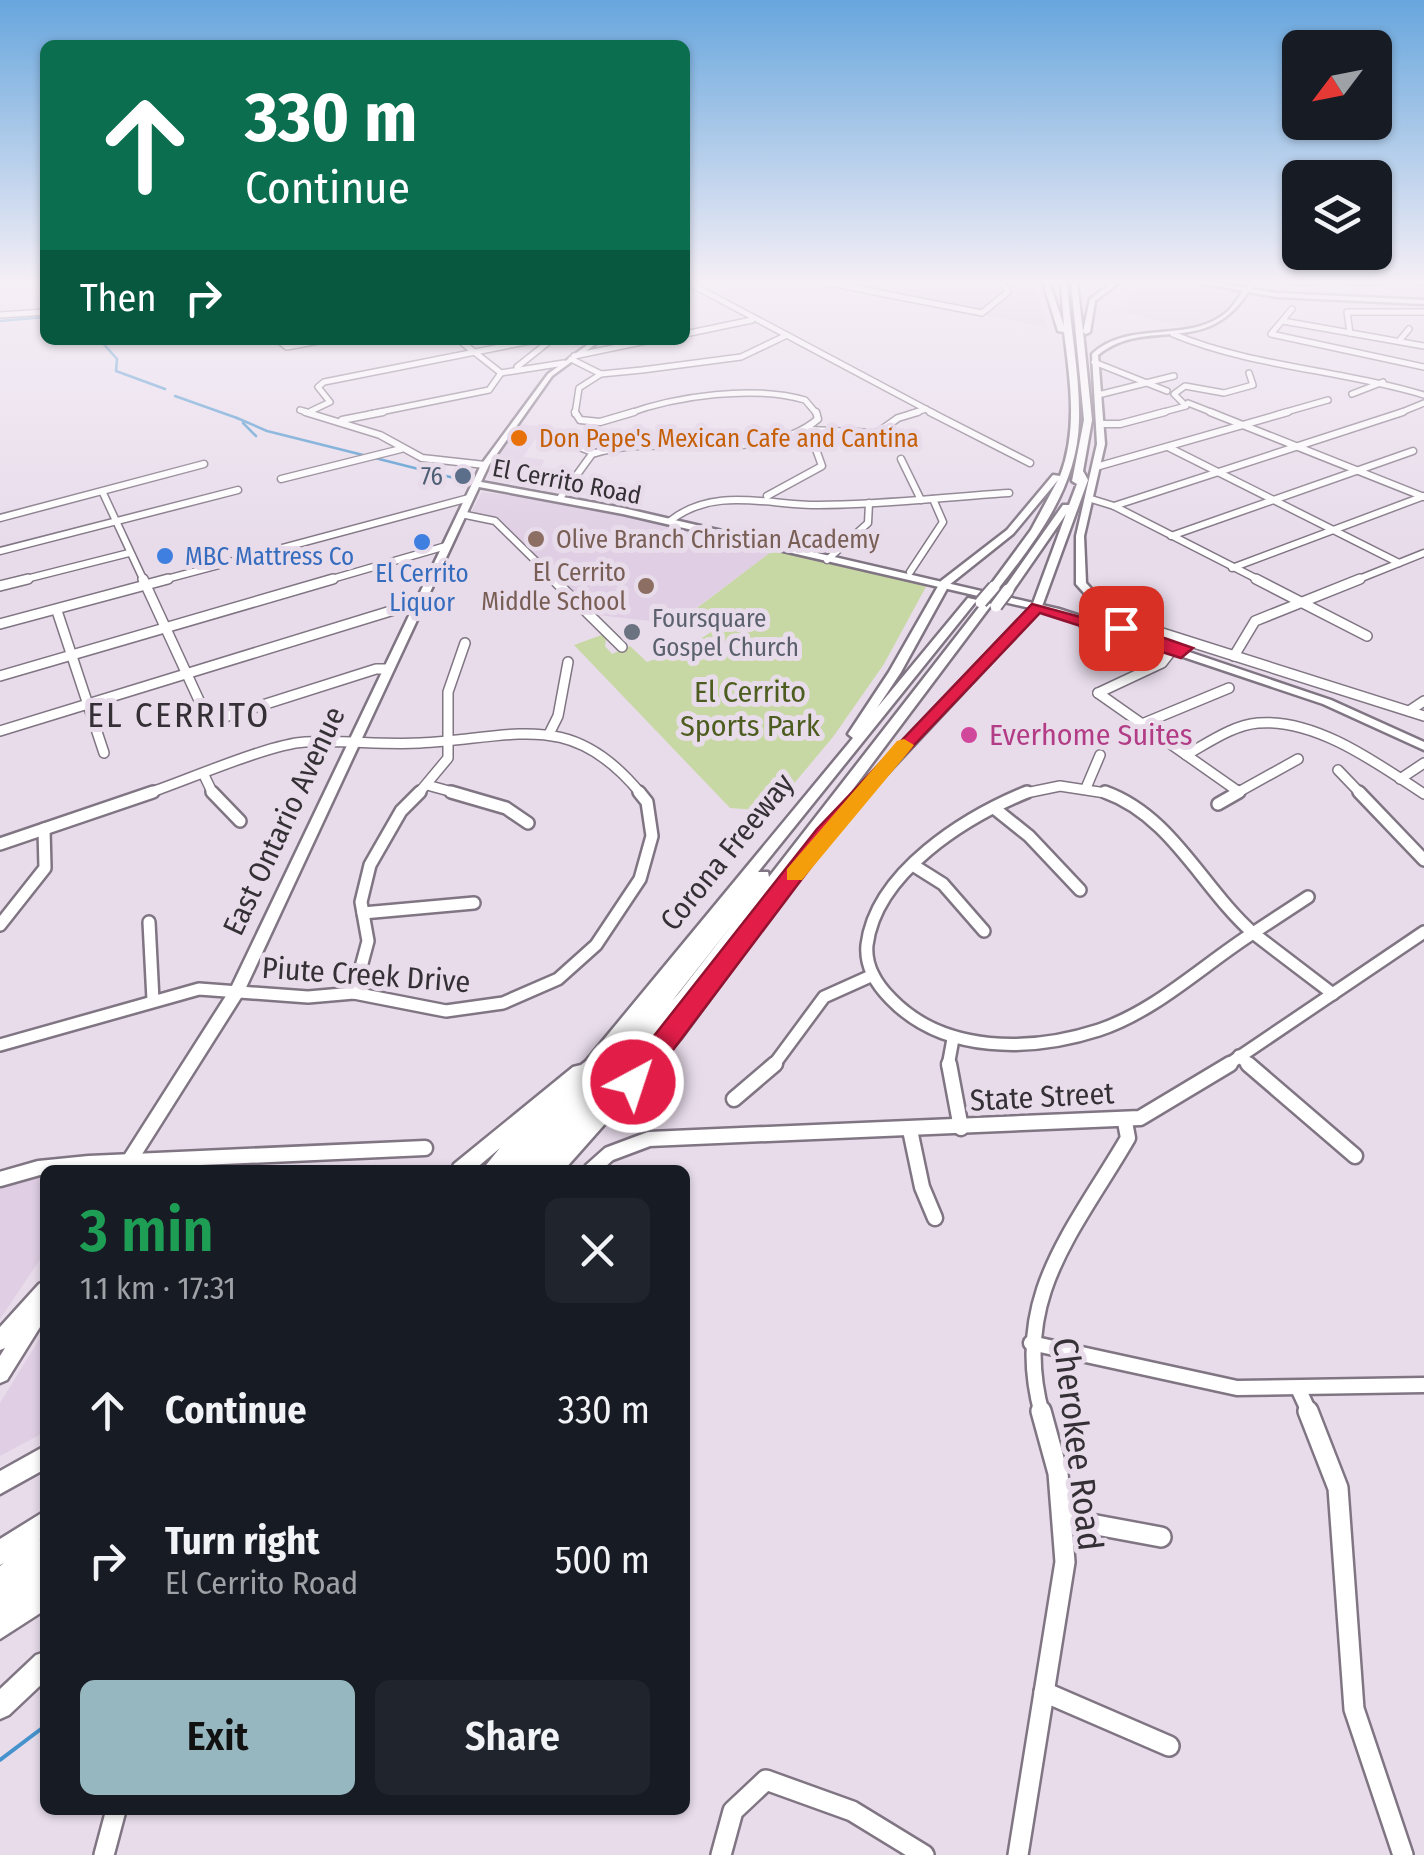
<!DOCTYPE html>
<html lang="en">
<head>
<meta charset="utf-8">
<style>
	:root { --surface:#171b24; --page:#20242c; --text:#f1f3f6; --muted:#9ea1a6; --accent:#96b7bf }
	body { margin:0; font-family:"Fira Sans Condensed",sans-serif; background:var(--page); color:var(--text); height:100vh; display:flex; flex-direction:column; font-size:38px; white-space:nowrap }
	* { box-sizing:border-box; margin:0 }
	p { font-size:32px; color:var(--muted) }
	.icon { flex:none; width:55px; height:55px; fill:none; stroke:currentColor; stroke-width:2; stroke-linecap:round; stroke-linejoin:round }
	.map { position:relative; flex:1; overflow:hidden }
	.sheet { position:absolute; left:40px; top:1165px; width:650px; height:650px; display:flex; flex-direction:column; background:var(--surface); border-radius:15px; box-shadow:0 2px 8px #0004 }
	.sheet>* { flex:none }
	.top-card { position:absolute; left:40px; top:40px; width:650px; height:305px; border-radius:15px; box-shadow:0 2px 8px #0004; background:#0b6e4f; color:#fff; overflow:hidden }
	.needle { width:65px; rotate:238deg }
	.fabs { position:absolute; left:1282px; top:30px; display:grid; gap:20px }
	.fabs a { display:grid; place-items:center; width:110px; height:110px; border-radius:15px; background:var(--surface); box-shadow:0 2px 8px #0004; font-size:50px }
	.pin { position:absolute; display:grid; place-items:center; width:85px; height:85px; color:#fff; margin:-42px; border-radius:20px; box-shadow:0 5px 15px #0006 }
	.me { position:absolute; width:110px; margin:-55px; rotate:40deg; stroke-linejoin:round; filter:drop-shadow(0 0 8px #0008) }
	.turn { display:flex; align-items:center; gap:35px; height:210px; padding:0 40px; font-size:45px }
	.turn .icon { width:130px; height:130px; stroke-width:2.5 }
	.turn b { display:block; font-size:70px; line-height:85px }
	.then { display:flex; align-items:center; height:95px; padding:0 40px; background:#0003; gap:20px; font-size:38px }
	.round { display:grid; place-items:center; flex:none; width:105px; height:105px; border-radius:15px; background:var(--page) }
	.summary { display:flex; align-items:center; justify-content:space-between; height:170px; padding:0 40px }
	h1 { font-size:60px; font-weight:600; line-height:75px; color:#1e9e55 }
	.cta { display:flex; gap:20px; margin-top:auto; padding:20px 40px }
	.cta a { flex:1; height:115px; border-radius:15px; background:var(--accent); color:#111; font-size:40px; font-weight:600; line-height:115px; text-align:center }
	.cta a+a { background:var(--page); color:var(--text) }
	ul { padding:0; list-style:none }
	li { display:flex; align-items:center; gap:30px; height:150px; padding:0 40px }
	li div { flex:1 }
	li b { display:block; font-size:38px }
	li em { font-style:normal }
	.map>svg:first-child { display:block }
	.built { fill:#e0cfe4 }
	.green { fill:#c8d8a5 }
	.lines { fill:none; stroke-linecap:round; stroke-linejoin:round }
	.stream-far1 { stroke:#4692cc; stroke-width:2.5 }
	.stream { stroke:#4692cc; stroke-width:4 }
	.minor-far5-casing { stroke:#807583; stroke-width:8 }
	.minor-far4-casing { stroke:#807583; stroke-width:9 }
	.minor-far3-casing { stroke:#807583; stroke-width:12 }
	.minor-far2-casing { stroke:#807583; stroke-width:16 }
	.minor-far1-casing { stroke:#807583; stroke-width:19 }
	.minor-casing { stroke:#807583; stroke-width:24 }
	.major-casing { stroke:#807583; stroke-width:5 }
	.highway-casing { stroke:#807583; stroke-width:5 }
	.minor-far5 { stroke:#fff; stroke-width:5 }
	.minor-far4 { stroke:#fff; stroke-width:6 }
	.minor-far3 { stroke:#fff; stroke-width:9 }
	.minor-far2 { stroke:#fff; stroke-width:11 }
	.minor-far1 { stroke:#fff; stroke-width:14 }
	.minor { stroke:#fff; stroke-width:19 }
	.major { fill:#fff; fill-rule:evenodd }
	.highway { fill:#fff; fill-rule:evenodd }
	.highway-bridge-casing { stroke:#807583; stroke-width:15; stroke-linecap:butt }
	.highway-bridge { stroke:#fff; stroke-width:11 }
	.route { fill:#e11d48; stroke:#92132f; stroke-width:2.5 }
	.slow { fill:#f59e0b }
	.food-dot { fill:#e8710a; stroke:#e8dceb; stroke-width:4 }
	.service-dot { fill:#5c6f8a; stroke:#e8dceb; stroke-width:4 }
	.education-dot { fill:#8d6e63; stroke:#e8dceb; stroke-width:4 }
	.shop-dot { fill:#3f7fe0; stroke:#e8dceb; stroke-width:4 }
	.worship-dot { fill:#6b7280; stroke:#e8dceb; stroke-width:4 }
	.hotel-dot { fill:#d1479c; stroke:#e8dceb; stroke-width:4 }
	.labels { text-anchor:middle; stroke-width:10; stroke-linejoin:round; paint-order:stroke }
	.far-food-label { font-size:25px; fill:#c56008; stroke:#e8dceb; text-anchor:start }
	.far-service-label { font-size:25px; fill:#4e5e75; stroke:#e8dceb; text-anchor:end }
	.far-street-label { font-size:25px; fill:#353036; stroke:#e8dceb }
	.far-education-label { font-size:25px; fill:#785e54; stroke:#e8dceb; text-anchor:start }
	.far-shop-label { font-size:25px; fill:#366cbe; stroke:#e8dceb; text-anchor:start }
	.far-worship-label { font-size:25px; fill:#5b616d; stroke:#e8dceb; text-anchor:start }
	.park-label { font-size:30px; fill:#4d5d20; stroke:#e8dceb }
	.hotel-label { font-size:30px; fill:#b23c85; stroke:#e8dceb; text-anchor:start }
	.street-label { font-size:30px; fill:#353036; stroke:#e8dceb }
	.quarter-label { font-size:35px; letter-spacing:2.5px; fill:#353036; stroke:#e8dceb }
	.near-street-label { font-size:35px; fill:#353036; stroke:#e8dceb }
</style>
</head>
<body>
<div class="map">
<svg width="1424" height="1855" viewBox="0 0 1424 1855">
	<rect width="100%" height="100%" fill="#e8dceb"/>
	<g class="built">
		<path d="M818,282H1017L1036,290L1048,328Z"/>
		<path d="M1140,282H1192L1237,292L1223,312L1186,328L1117,311L1131,299Z"/>
		<path d="M520,424L554,428L550,436L538,435L523,457L545,460L539,470L492,467Z"/>
		<path d="M482,492L589,506L774,550L675,624L597,615L500,521L472,511Z"/>
		<path d="M45,1176V1252L0,1319V1187Z"/>
		<path d="M45,1330V1432L0,1456V1403Z"/>
	</g>
	<path class="green" d="M775,549L928,583L884,664L833,737L771,811L730,808L574,645L607,633L605,646L612,654L630,646L647,662C676,651 704,641 727,619L697,608Z"/>
	<g class="lines">
		<g class="stream-far1">
			<path d="M0,321L45,317"/>
			<path d="M100,340L117,359L116,371L165,389"/>
			<path d="M175,396L237,418"/>
			<path d="M237,418L267,431L363,455"/>
			<path d="M243,423L256,436"/>
			<path d="M375,458L466,481"/>
		</g>
		<path class="stream" d="M0,1760L45,1726"/>
		<g class="minor-far5-casing">
			<g id="minor-far5">
				<path d="M687,282L935,414"/>
				<path d="M824,282L982,313L1008,292L1001,282"/>
				<path d="M1288,282H1313"/>
				<path d="M1352,282H1384"/>
				<path d="M1417,282L1424,283"/>
				<path d="M1247,289L1255,282"/>
				<path d="M1292,309L1271,334L1424,367"/>
				<path d="M0,315L45,312"/>
				<path d="M1283,321L1424,346"/>
				<path d="M1350,333L1347,312H1424"/>
				<path d="M685,334L752,320"/>
				<path d="M1173,334C1252,367 1342,370 1424,395"/>
				<path d="M278,340L287,347L324,340"/>
				<path d="M459,340L501,373"/>
				<path d="M1399,341L1409,329"/>
				<path d="M574,356L651,340"/>
				<path d="M571,359L601,374L642,370L741,357L785,336"/>
				<path d="M1094,362L1167,391"/>
				<path d="M517,367L551,340"/>
				<path d="M501,373L564,363"/>
				<path d="M1352,394L1383,382"/>
				<path d="M1098,395L1174,376"/>
				<path d="M1188,403L1216,414"/>
				<path d="M300,410L313,414"/>
				<path d="M311,411L330,402L318,387L324,382L536,340"/>
				<path d="M370,414L489,390L501,373"/>
				<path d="M575,414L579,388L601,374"/>
				<path d="M627,414C676,396 754,385 805,400L817,414"/>
				<path d="M910,414L926,409"/>
				<path d="M1156,414L1186,406L1174,394L1185,386L1224,393L1253,385L1249,373"/>
				<path d="M1279,414L1328,400"/>
				<path d="M1397,414L1424,403"/>
			</g>
		</g>
		<g class="minor-far4-casing">
			<g id="minor-far4">
				<path d="M305,412L380,435L422,458L485,465"/>
				<path d="M575,412L580,420L600,422L634,412"/>
				<path d="M930,412L1030,463"/>
				<path d="M1210,412L1424,497"/>
				<path d="M342,420L383,412"/>
				<path d="M1101,424H1120L1165,412"/>
				<path d="M564,441L595,453"/>
				<path d="M1168,447L1399,563"/>
				<path d="M901,459L921,500"/>
				<path d="M1096,467L1288,412"/>
				<path d="M281,479L401,449"/>
				<path d="M103,493L144,581"/>
				<path d="M767,496L822,466L809,430L877,433L898,418L918,412"/>
				<path d="M560,498L592,454C662,431 762,467 818,419L816,412"/>
				<path d="M1088,498L1114,506L1261,581"/>
				<path d="M1114,506L1403,412"/>
				<path d="M461,514L495,521L556,581"/>
				<path d="M0,518L204,464"/>
				<path d="M670,521C714,486 767,505 818,505C881,505 946,497 1009,493"/>
				<path d="M1171,536L1413,451"/>
				<path d="M0,551L238,490"/>
				<path d="M827,560L868,523L869,503"/>
				<path d="M1232,568L1424,496"/>
				<path d="M910,572L943,522L933,499"/>
				<path d="M18,581L129,553"/>
				<path d="M159,581L469,498"/>
				<path d="M325,581L446,546"/>
				<path d="M1354,581L1424,553"/>
			</g>
		</g>
		<g class="minor-far3-casing">
			<g id="minor-far3">
				<path d="M143,579L209,722L376,669H389"/>
				<path d="M553,579L622,647"/>
				<path d="M1256,579L1367,636"/>
				<path d="M0,586L28,579"/>
				<path d="M57,611L104,753"/>
				<path d="M0,624L168,579"/>
				<path d="M1137,625L1424,716"/>
				<path d="M1234,656L1255,621L1360,579"/>
				<path d="M0,676L333,579"/>
				<path d="M1098,693L1239,792"/>
				<path d="M1098,693L1162,663L1176,645"/>
				<path d="M1409,711L1424,701"/>
				<path d="M1142,724L1229,688"/>
				<path d="M0,731L420,602"/>
				<path d="M549,734L558,716L568,662"/>
				<path d="M1186,755C1208,743 1233,725 1258,723C1316,718 1378,764 1424,794"/>
				<path d="M1338,770L1361,794"/>
				<path d="M204,775L213,794"/>
				<path d="M1400,779L1424,763"/>
				<path d="M427,785L460,794"/>
				<path d="M1086,788L1100,755"/>
				<path d="M146,794C185,781 269,744 305,742C343,740 382,745 420,743C515,738 571,708 641,794"/>
				<path d="M418,794L448,758V692L465,643"/>
				<path d="M1021,794L1060,786L1112,794"/>
				<path d="M1235,794L1298,759"/>
			</g>
		</g>
		<g class="minor-far2-casing">
			<g id="minor-far2">
				<path d="M212,792L240,821"/>
				<path d="M451,792L506,808L528,823"/>
				<path d="M1027,792C966,817 876,872 867,945C865,966 877,985 891,999C944,1054 1031,1052 1099,1030C1156,1011 1203,965 1253,933"/>
				<path d="M1105,792C1172,816 1202,888 1253,933"/>
				<path d="M1359,792L1424,860"/>
				<path d="M1218,804L1239,792"/>
				<path d="M994,808L1029,836L1080,890"/>
				<path d="M0,844L153,792"/>
				<path d="M916,867L943,884L984,931"/>
				<path d="M363,913L474,903"/>
				<path d="M149,922L153,1000"/>
				<path d="M0,925L45,868L44,829"/>
				<path d="M1253,933L1333,994"/>
				<path d="M1253,933L1308,897"/>
				<path d="M354,993L368,941L361,902L370,865L401,811L420,792"/>
				<path d="M0,1045L199,989L308,997L354,993L446,1011L503,1003L558,979L596,945L640,879L652,836L647,802L639,792"/>
				<path d="M1239,1056L1251,1066"/>
				<path d="M773,1066L824,997L873,975"/>
				<path d="M948,1066L953,1039"/>
				<path d="M1226,1066L1424,932"/>
			</g>
		</g>
		<g class="minor-far1-casing">
			<g id="minor-far1">
				<path d="M949,1064L961,1128"/>
				<path d="M1248,1064L1355,1156"/>
				<path d="M734,1099L775,1064"/>
				<path d="M910,1130L922,1187L935,1218"/>
				<path d="M591,1170L609,1154L649,1139L1140,1118L1230,1064"/>
				<path d="M0,1179L39,1168L89,1163L425,1148"/>
				<path d="M1031,1343L1237,1388L1424,1385"/>
				<path d="M1298,1388L1310,1414"/>
				<path d="M1042,1414C1010,1299 1073,1232 1128,1138L1125,1122"/>
			</g>
		</g>
		<g class="minor-casing">
			<g id="minor">
				<path d="M1308,1411L1338,1488L1354,1709L1403,1855"/>
				<path d="M1064,1519L1161,1537"/>
				<path d="M1044,1692L1169,1746"/>
				<path d="M104,1855L116,1810"/>
				<path d="M721,1855L733,1811L766,1780L852,1811L924,1855"/>
				<path d="M1018,1855L1065,1562L1058,1473L1041,1411"/>
			</g>
		</g>
		<g class="major-casing">
			<g id="major">
				<path d="M1198,282H1211L1277,293L1424,300V304L1277,297L1248,292C1205,359 1148,315 1098,355L1105,444L1084,536L1086,583L1115,615V627L1331,700L1424,742V750L1323,704L1094,627L1105,634V646L1100,649L1096,648L1095,635L1081,627L1085,624L1056,614L623,514L479,487L242,996L132,1170H115L231,988L481,465L548,374L594,340H601L552,376L489,465L481,482L623,508L1059,609L1105,624V616L1076,584V536L1097,444L1092,354C1130,319 1190,345 1228,311C1234,305 1238,298 1243,291Z"/>
				<path d="M45,1281V1319L7,1380L0,1383V1356L5,1348L0,1350V1327L39,1284Z"/>
			</g>
		</g>
		<g class="highway-casing">
			<g id="highway">
				<path d="M1043,282H1049L1064,326L1061,282H1067C1070,328 1080,374 1079,420C1078,486 1037,539 998,589L989,587L1031,530L1058,480L1013,534L949,585L901,672L877,708L968,598L977,600L758,872H768L769,877L983,602L992,604L835,813L1032,606L1066,514L1012,592L1003,590L1063,505H1069L1077,484L1072,481L1084,420L1071,282H1077L1083,332L1090,299L1113,282H1120L1095,301L1090,332L1086,334L1083,332L1092,420L1083,471L1088,480L1041,609L838,826L681,1038L564,1170H482L500,1148L474,1170H451L454,1164L573,1067L581,1065L586,1061L853,738L848,734L889,672L941,581L1007,530L1053,475L1060,476C1078,430 1070,380 1064,332L1058,331ZM735,921L679,993L672,1001Z"/>
				<path d="M45,1446V1469L0,1494V1471Z"/>
				<path d="M45,1511V1536L39,1540L45,1537V1610L0,1639V1566L4,1563L0,1565V1539Z"/>
				<path d="M45,1652V1681L9,1715L0,1719V1689L36,1655Z"/>
			</g>
		</g>
		<use href="#minor-far5" class="minor-far5"/>
		<use href="#minor-far4" class="minor-far4"/>
		<use href="#minor-far3" class="minor-far3"/>
		<use href="#minor-far2" class="minor-far2"/>
		<use href="#minor-far1" class="minor-far1"/>
		<use href="#minor" class="minor"/>
		<use href="#major" class="major"/>
		<use href="#highway" class="highway"/>
		<g class="highway-bridge-casing">
			<g id="highway-bridge">
				<path d="M981,602L994,587"/>
				<path d="M996,606L1008,590"/>
			</g>
		</g>
		<use href="#highway-bridge" class="highway-bridge"/>
	</g>
	<linearGradient id="sky" x2="0" y2="1"><stop stop-color="#67a6dd"/><stop offset="0.52" stop-color="#f5eff6"/><stop offset="1" stop-color="#f5eff6" stop-opacity="0"/></linearGradient>
	<rect width="1424" height="542" fill="url(#sky)"/>
	<path class="route" d="M1032,604L1114,626L1127,625L1193,648L1181,658L1040,613L897,763L832,839L642,1091H624L620,1082L624,1074L817,829Z"/>
	<path class="slow" d="M904,739L914,745L911,749L802,880H787V869L897,741Z"/>
	<circle class="food-dot" cx="519" cy="438" r="10"/>
	<circle class="service-dot" cx="463" cy="476" r="10"/>
	<g class="education-dot">
		<circle cx="536" cy="539" r="10"/>
		<circle cx="646" cy="586" r="10"/>
	</g>
	<g class="shop-dot">
		<circle cx="422" cy="542" r="10"/>
		<circle cx="165" cy="556" r="10"/>
	</g>
	<circle class="worship-dot" cx="632" cy="632" r="10"/>
	<circle class="hotel-dot" cx="969" cy="735" r="10"/>
	<g class="labels">
		<g class="far-food-label">
			<text x="539" y="447">Don Pepe's Mexican Cafe and Cantina</text>
		</g>
		<g class="far-service-label">
			<text x="443" y="485">76</text>
		</g>
		<g class="far-street-label">
			<text transform="translate(567 481) rotate(11)" y="9">El Cerrito Road</text>
		</g>
		<g class="far-education-label">
			<text x="556" y="548">Olive Branch Christian Academy</text>
			<text x="626" y="581" text-anchor="end">El Cerrito<tspan x="626" dy="29">Middle School</tspan></text>
		</g>
		<g class="far-shop-label">
			<text x="185" y="565">MBC Mattress Co</text>
			<text x="422" y="582" text-anchor="middle">El Cerrito<tspan x="422" dy="29">Liquor</tspan></text>
		</g>
		<g class="far-worship-label">
			<text x="652" y="627">Foursquare<tspan x="652" dy="29">Gospel Church</tspan></text>
		</g>
		<g class="park-label">
			<text x="750" y="702">El Cerrito<tspan x="750" dy="34">Sports Park</tspan></text>
		</g>
		<g class="hotel-label">
			<text x="989" y="745">Everhome Suites</text>
		</g>
		<g class="street-label">
			<text transform="translate(284 821) rotate(-65)" y="10">East Ontario Avenue</text>
			<text transform="translate(727 852) rotate(-51)" y="10">Corona Freeway</text>
			<text transform="translate(366 975) rotate(4)" y="10">Piute Creek Drive</text>
			<text transform="translate(1042 1097) rotate(-3)" y="10">State Street</text>
		</g>
		<g class="quarter-label">
			<text x="179" y="727">EL CERRITO</text>
		</g>
		<g class="near-street-label">
			<text transform="translate(1078 1444) rotate(83)" y="12">Cherokee Road</text>
		</g>
	</g>
</svg>
<div class="fabs">
<a><svg class="needle" viewBox="-14 -14 28 28"><path d="M0-13l5 13h-10z" fill="#e53935"/><path d="M0 13l5-13h-10z" fill="#9ea1a6"/></svg></a>
<a><svg class="icon" aria-label="layers" viewBox="0 0 24 24"><path d="M12 4l9 5-9 5-9-5zM3 14l9 5 9-5"/></svg></a>
</div>
<div class="pin" style="left:1121px;top:628px;background:#d93025"><svg class="icon" aria-label="arrive" viewBox="0 0 24 24"><path d="M6 21V4h12l-3 4 3 4H6"/></svg></div>
<svg class="me" style="left:633px;top:1082px" viewBox="-20 -20 40 40"><circle r="17" fill="#e11d48" stroke="#fff" stroke-width="3"/><path d="M0-11L8 9 0 5-8 9z" fill="#fff"/></svg>
<div class="top-card">
<div class="turn"><svg class="icon" aria-label="ahead" viewBox="0 0 24 24"><path d="M12 20V5M6 11l6-6 6 6"/></svg><div><b>330 m</b>Continue</div></div>
<div class="then">Then<svg class="icon" aria-label="right" viewBox="0 0 24 24"><path d="M7 20v-9h11M14 6l5 5-5 5"/></svg></div>
</div>
<section class="sheet">
<div class="summary"><div><h1>3 min</h1><p>1.1 km · 17:31</p></div><a class="round"><svg class="icon" aria-label="close" viewBox="0 0 24 24"><path d="M6 6l12 12M18 6L6 18"/></svg></a></div>
<ul>
<li><svg class="icon" aria-label="ahead" viewBox="0 0 24 24"><path d="M12 20V5M6 11l6-6 6 6"/></svg><div><b>Continue</b></div><em>330 m</em></li>
<li><svg class="icon" aria-label="right" viewBox="0 0 24 24"><path d="M7 20v-9h11M14 6l5 5-5 5"/></svg><div><b>Turn right</b><p>El Cerrito Road</p></div><em>500 m</em></li>
</ul>
<div class="cta"><a>Exit</a><a>Share</a></div>
</section>
</div>
</body>
</html>
